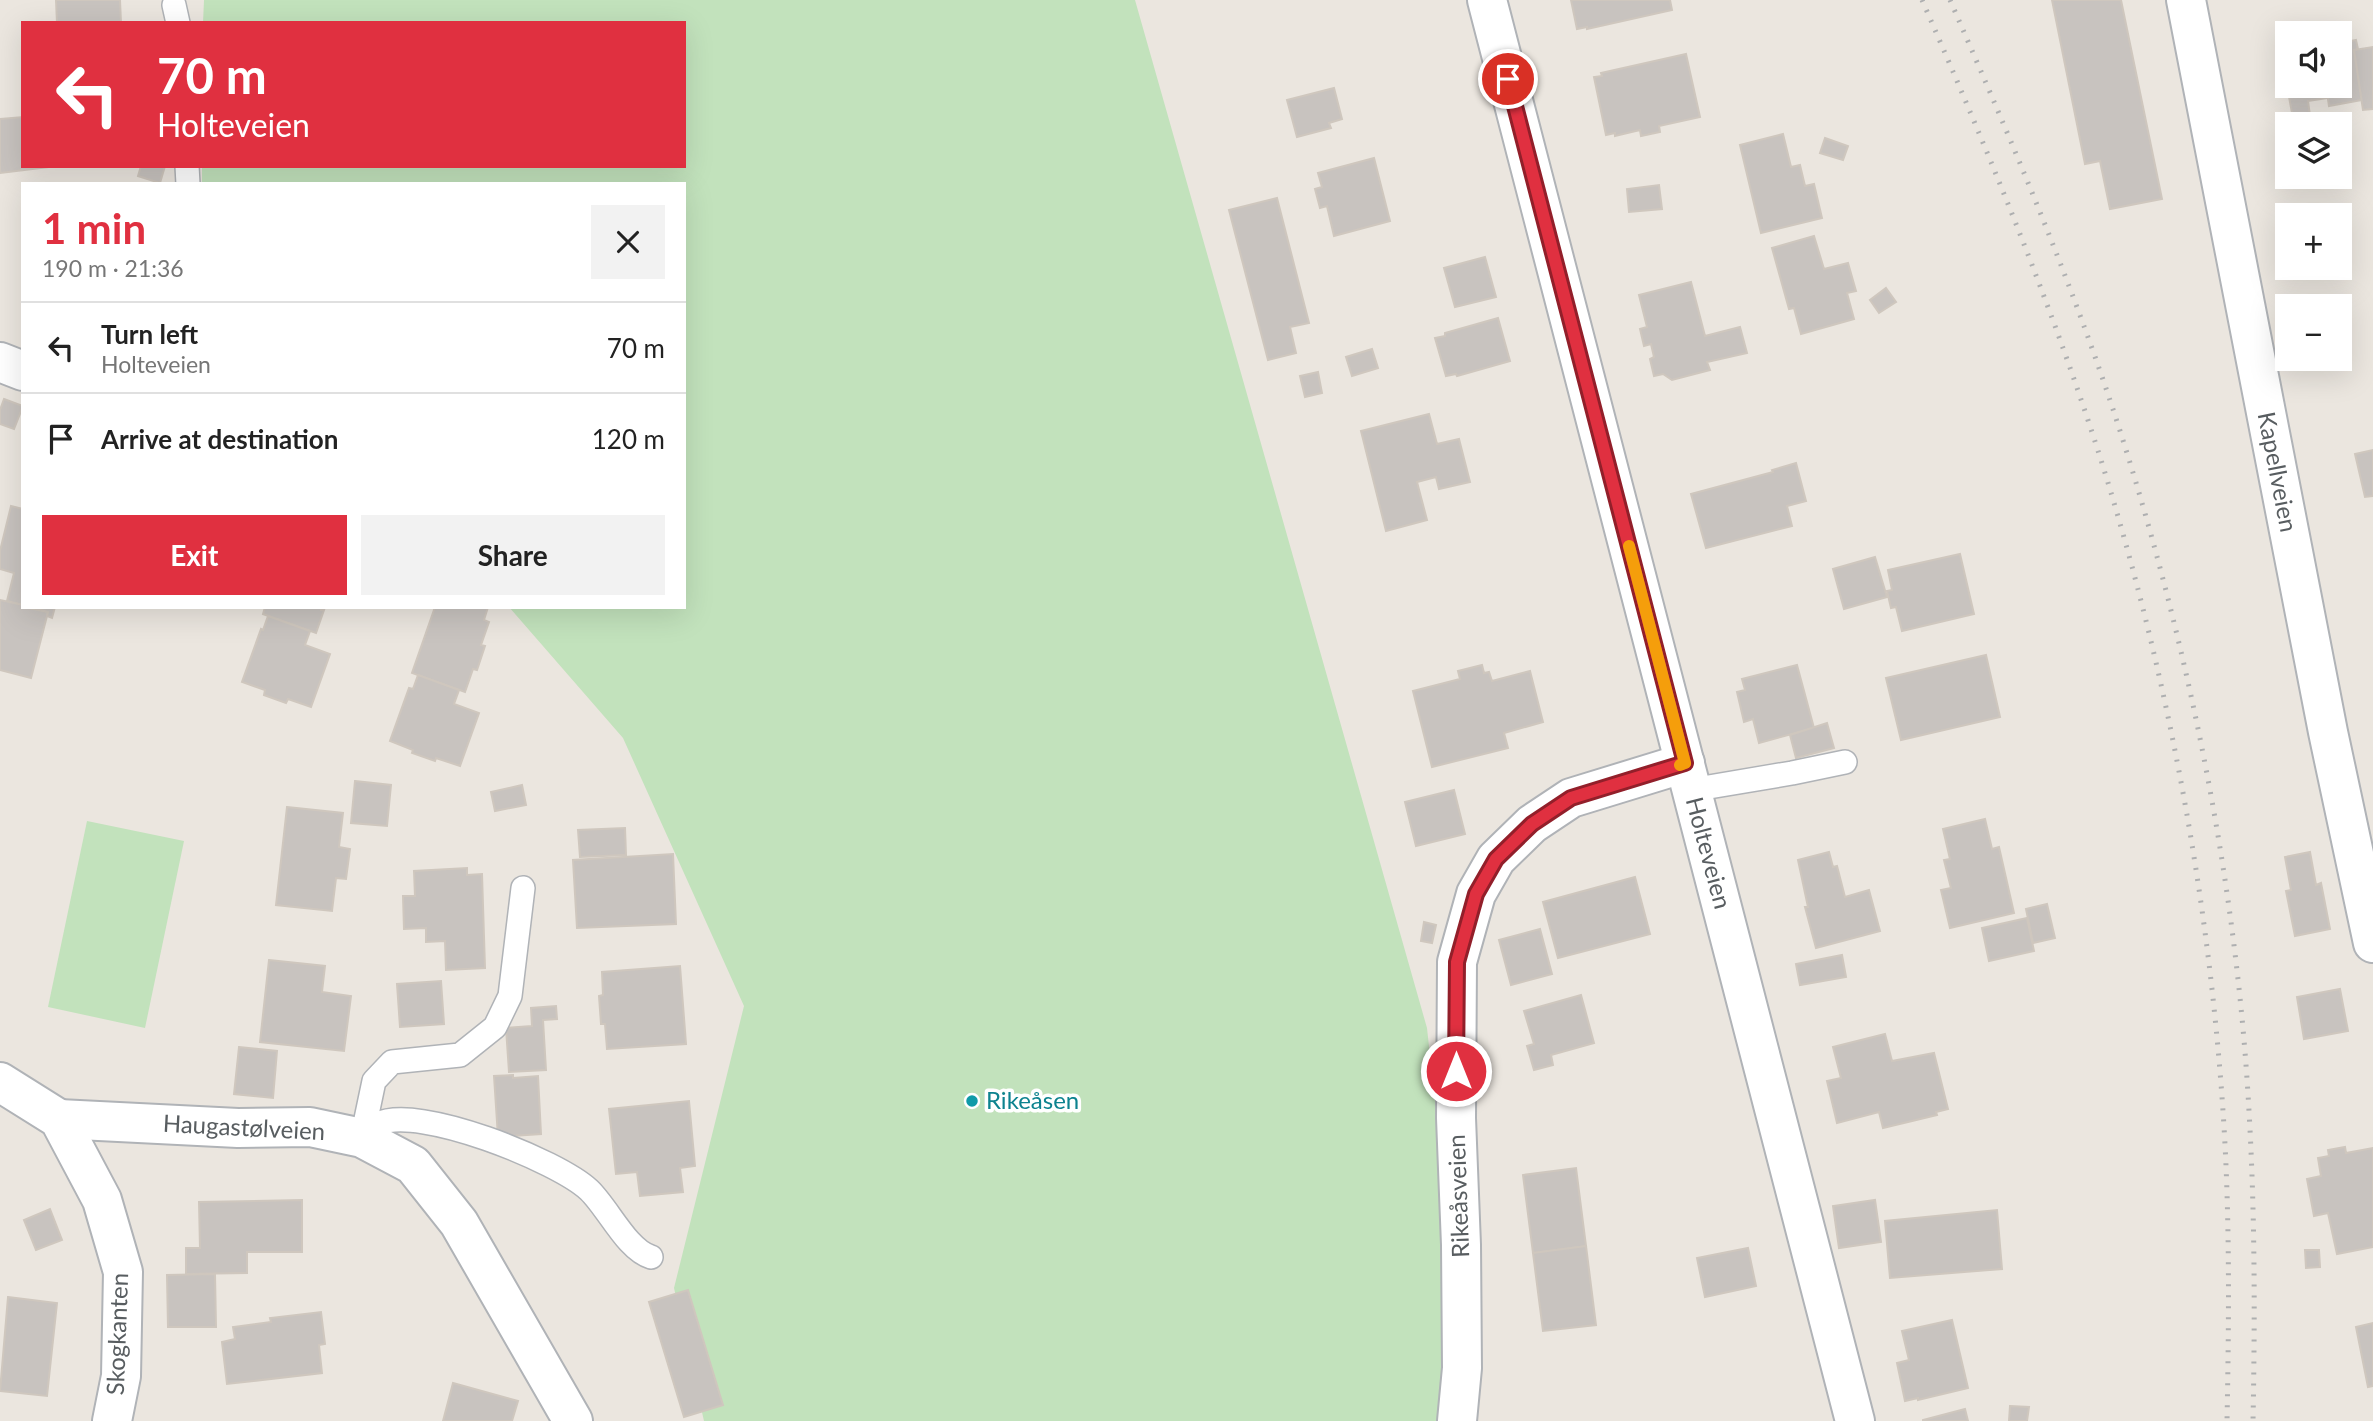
<!DOCTYPE html>
<html lang="en">
<head>
<meta charset="utf-8">
<style>
	:root { --surface:#fff; --page:#f2f2f2; --text:#222; --muted:#767676; --line:#e0e0e0; --accent:#e03040 }
	body { margin:0; font-family:Lato,sans-serif; background:var(--page); color:var(--text); height:100vh; display:flex; flex-direction:column; font-size:26px; white-space:nowrap }
	* { box-sizing:border-box; margin:0 }
	p { font-size:23px; color:var(--muted) }
	.icon { flex:none; width:38px; height:38px; fill:none; stroke:currentColor; stroke-width:2; stroke-linecap:round; stroke-linejoin:round }
	.map { position:relative; flex:1; overflow:hidden }
	.sheet { position:absolute; left:21px; top:182px; width:665px; height:427px; display:flex; flex-direction:column; background:var(--surface); border-radius:0px; box-shadow:0 7px 28px #0002 }
	.sheet>* { flex:none }
	.banner { position:absolute; left:21px; top:21px; width:665px; height:147px; border-radius:0px; box-shadow:0 7px 28px #0002; background:#e03040; color:#fff; overflow:hidden }
	.controls { position:absolute; left:2275px; top:21px; display:grid; gap:14px }
	.controls a { display:grid; place-items:center; width:77px; height:77px; border-radius:0px; background:var(--surface); box-shadow:0 7px 28px #0002; font-size:35px }
	.pin { position:absolute; display:grid; place-items:center; width:60px; height:60px; color:#fff; margin:-30px; border:4px solid #fff; border-radius:50%; box-shadow:0 2px 7px #0007 }
	.me { position:absolute; width:77px; margin:-38px; rotate:0deg; stroke-linejoin:round; filter:drop-shadow(0 0 5px #0008) }
	.turn { display:flex; align-items:center; gap:24px; height:147px; padding:0 21px; font-size:32px }
	.turn .icon { width:91px; height:91px; stroke-width:2.5 }
	.turn b { display:block; font-size:49px; line-height:60px }
	.round { display:grid; place-items:center; flex:none; width:74px; height:74px; border-radius:0px; background:var(--page) }
	.overview { display:flex; align-items:center; justify-content:space-between; height:119px; padding:0 21px }
	h1 { font-size:42px; font-weight:700; line-height:52px; color:var(--accent) }
	.button { display:flex; gap:14px; margin-top:auto; padding:14px 21px }
	.button a { flex:1; height:80px; border-radius:0px; background:var(--accent); color:#fff; font-size:28px; font-weight:700; line-height:80px; text-align:center }
	.button a+a { background:var(--page); color:var(--text) }
	ul { padding:0; list-style:none }
	li { display:flex; align-items:center; gap:21px; height:91px; padding:0 21px; border-top:2px solid var(--line) }
	li div { flex:1 }
	li b { display:block; font-size:26px }
	li em { font-style:normal }
	.map>svg:first-child { display:block }
	.green { fill:#c2e2bc }
	.building { fill:#c8c3bf; stroke:#cfc7be; stroke-width:2 }
	.lines { fill:none; stroke-linecap:round; stroke-linejoin:round }
	.lane-casing { stroke:#b0b3b7; stroke-width:26 }
	.street-casing { stroke:#b0b3b7; stroke-width:42 }
	.lane { stroke:#fff; stroke-width:23 }
	.street { stroke:#fff; stroke-width:38 }
	.rail { stroke:#aeafb0; stroke-width:5; stroke-dasharray:2 9; stroke-linecap:butt }
	.route-casing { stroke:#921f2a; stroke-width:18 }
	.route { stroke:#e03040; stroke-width:12 }
	.slow { stroke:#f59e0b; stroke-width:12 }
	.culture-dot { fill:#0f9aa8; stroke:#fff; stroke-width:2.5 }
	.labels { text-anchor:middle; stroke-width:7; stroke-linejoin:round; paint-order:stroke }
	.street-label { font-size:24px; fill:#585d60; stroke:#fff }
	.culture-label { font-size:24px; fill:#0d838f; stroke:#fff; text-anchor:start }
</style>
</head>
<body>
<div class="map">
<svg width="2373" height="1421" viewBox="0 0 2373 1421">
	<rect width="100%" height="100%" fill="#ebe6df"/>
	<g class="green">
		<path d="M204,0H1135L1427,1028L1470,1421H704L674,1288L744,1006L623,738L509,607H684V184H202V166H684V23H203Z"/>
		<path d="M87,821L184,841L145,1028L48,1007Z"/>
	</g>
	<g class="building">
		<path d="M56,0H120L121,23H57Z"/>
		<path d="M1571,0H1670L1672,10L1587,29V27L1577,29Z"/>
		<path d="M2052,0H2121L2162,199L2110,209L2100,161L2085,164Z"/>
		<path d="M2356,40L2358,49L2354,50L2362,100L2329,106L2326,86H2340V43Z"/>
		<path d="M2287,42V85L2281,43Z"/>
		<path d="M2373,47V109L2363,110L2354,50Z"/>
		<path d="M1686,54L1700,117L1659,126L1660,132L1641,136L1640,130L1615,136V133L1606,135L1594,77L1602,76L1601,73Z"/>
		<path d="M2287,86H2326L2328,98L2308,101L2311,123L2294,124Z"/>
		<path d="M1334,88L1342,119L1329,123L1331,128L1297,137L1287,100Z"/>
		<path d="M23,117V166H57L0,173V119Z"/>
		<path d="M1783,134L1791,167L1800,165L1805,186L1814,184L1822,218L1761,233L1740,145Z"/>
		<path d="M1825,138L1848,146L1843,160L1820,153Z"/>
		<path d="M1374,158L1390,221L1334,236L1327,206L1320,208L1315,189L1322,187L1318,173Z"/>
		<path d="M141,166H165L160,183L138,176Z"/>
		<path d="M1659,185L1662,209L1629,212L1627,189Z"/>
		<path d="M1277,198L1309,323L1290,327L1296,353L1268,360L1229,210Z"/>
		<path d="M1814,236L1824,269L1848,263L1856,291L1847,293L1854,319L1801,334L1794,308L1789,309L1772,248Z"/>
		<path d="M1485,257L1496,297L1455,307L1444,268Z"/>
		<path d="M1691,282L1705,336L1740,327L1747,353L1707,362L1710,370L1672,380L1663,374L1654,376L1650,359L1654,357L1651,344L1644,346L1640,329L1647,327L1639,295Z"/>
		<path d="M1886,288L1896,302L1879,313L1870,300Z"/>
		<path d="M1498,318L1510,361L1457,376L1456,374L1446,376L1435,338L1445,336V333Z"/>
		<path d="M1372,349L1378,368L1352,376L1346,357Z"/>
		<path d="M1318,372L1322,393L1305,397L1300,376Z"/>
		<path d="M4,399L23,406L14,429L0,424V410Z"/>
		<path d="M1429,414L1437,444L1459,439L1470,482L1439,489L1436,477L1417,482L1427,520L1386,531L1361,431Z"/>
		<path d="M2373,450V496L2365,497L2355,454Z"/>
		<path d="M1796,463L1806,501L1787,506L1792,526L1706,548L1691,494L1773,472L1772,470Z"/>
		<path d="M11,506L23,509V605L7,601L14,573L0,569V551Z"/>
		<path d="M1960,554L1974,614L1902,631L1896,607L1891,608L1887,591L1892,590L1888,570Z"/>
		<path d="M1875,557L1887,597L1844,609L1833,569Z"/>
		<path d="M0,600L23,605V607L48,612L31,678L0,670Z"/>
		<path d="M31,607H55L52,618L47,616L48,612Z"/>
		<path d="M265,607H321V610H324L316,633L263,614Z"/>
		<path d="M435,607H488L484,620L489,622L481,645L485,646L477,670L473,669L465,692L412,673Z"/>
		<path d="M268,616L310,631L305,645L330,654L311,707L288,699L286,703L264,695L265,690L242,682L261,629L263,630Z"/>
		<path d="M1986,655L2000,717L1901,740L1886,678Z"/>
		<path d="M1482,665L1484,673L1489,672L1492,681L1530,671L1543,722L1504,733L1508,748L1432,767L1413,691L1460,679L1458,671Z"/>
		<path d="M1797,665L1814,728L1759,743L1753,719L1744,722L1737,692L1745,690L1742,679Z"/>
		<path d="M418,675L459,690L454,704L479,713L460,766L436,758L435,761L412,753L413,750L390,741L409,688L413,689Z"/>
		<path d="M1827,723L1834,748L1796,758L1790,735Z"/>
		<path d="M355,781L391,785L387,826L351,823Z"/>
		<path d="M522,785L526,805L495,811L491,792Z"/>
		<path d="M1454,790L1465,834L1416,846L1405,802Z"/>
		<path d="M287,807L343,813L339,847L350,849L346,879L336,878L332,911L276,905Z"/>
		<path d="M1985,819L1992,849L1999,847L2014,913L1950,928L1941,890L1951,888L1944,860L1950,859L1943,829Z"/>
		<path d="M625,828L626,855L580,857L578,830Z"/>
		<path d="M1829,852L1833,867L1837,866L1845,897L1869,890L1880,931L1816,948L1805,907H1808L1798,860Z"/>
		<path d="M2310,852L2316,885L2321,883L2330,929L2295,936L2286,891L2291,890L2285,857Z"/>
		<path d="M673,854L676,924L577,928L573,860Z"/>
		<path d="M467,868V875L482,874L485,968L446,970L445,941L426,942V928L404,929L403,896H415L414,871Z"/>
		<path d="M1635,877L1650,934L1558,958L1543,902Z"/>
		<path d="M2047,904L2055,938L2033,943L2026,909Z"/>
		<path d="M2027,918L2034,951L1989,961L1982,928Z"/>
		<path d="M1424,922L1436,925L1432,943L1421,941Z"/>
		<path d="M1540,929L1552,974L1511,985L1499,940Z"/>
		<path d="M1842,955L1846,977L1800,985L1796,964Z"/>
		<path d="M269,960L325,966L322,992L351,996L344,1051L260,1042Z"/>
		<path d="M680,966L686,1044L607,1049L605,1024H601L599,996L603,995L602,972Z"/>
		<path d="M441,981L444,1024L400,1027L397,984Z"/>
		<path d="M2340,989L2348,1031L2304,1039L2297,997Z"/>
		<path d="M1581,995L1594,1043L1551,1055L1553,1065L1534,1070L1527,1046L1534,1044L1524,1011Z"/>
		<path d="M556,1006L557,1019L543,1020L546,1070L509,1072L506,1028L532,1026L531,1008Z"/>
		<path d="M1885,1034L1892,1061L1934,1053L1948,1109L1936,1112L1937,1115L1883,1128L1879,1112L1837,1123L1827,1081L1841,1078L1833,1047Z"/>
		<path d="M239,1047L277,1051L273,1098L234,1094Z"/>
		<path d="M513,1075V1078L538,1076L541,1134L498,1137L494,1076Z"/>
		<path d="M689,1101L695,1166L680,1168L683,1192L640,1196L637,1172L616,1174L609,1109Z"/>
		<path d="M2345,1147L2346,1153L2373,1148V1247L2337,1254L2328,1213L2314,1216L2307,1179L2321,1176L2318,1158L2329,1156L2328,1150Z"/>
		<path d="M1576,1168L1586,1246L1533,1253L1523,1175Z"/>
		<path d="M302,1200V1252H247V1273L186,1274V1248H200L199,1202Z"/>
		<path d="M1875,1200L1881,1242L1839,1248L1833,1206Z"/>
		<path d="M50,1209L62,1240L36,1250L24,1220Z"/>
		<path d="M1997,1210L2002,1269L1890,1278L1885,1221Z"/>
		<path d="M1586,1246L1596,1325L1543,1331L1533,1253Z"/>
		<path d="M1748,1248L1756,1286L1705,1297L1697,1258Z"/>
		<path d="M2305,1250H2319L2320,1267L2306,1268Z"/>
		<path d="M215,1274L216,1327H168L167,1275Z"/>
		<path d="M688,1290L723,1405L684,1417L649,1302Z"/>
		<path d="M8,1297L57,1303L47,1396L0,1391Z"/>
		<path d="M321,1312L325,1344L319,1345L322,1373L227,1384L222,1342L235,1339L233,1327L271,1322L270,1318Z"/>
		<path d="M1952,1320L1968,1388L1918,1400V1398L1905,1401L1897,1363L1909,1360L1902,1331Z"/>
		<path d="M2373,1323V1386L2368,1387L2356,1327Z"/>
		<path d="M453,1383L518,1401L512,1421H443Z"/>
		<path d="M2010,1406L2029,1407L2027,1421H2009Z"/>
		<path d="M1965,1409L1968,1421H1923V1420Z"/>
	</g>
	<g class="lines">
		<g class="lane-casing">
			<g id="lane">
				<path d="M174,5L178,23"/>
				<path d="M187,166L188,184"/>
				<path d="M1691,790L1792,773L1845,762"/>
				<path d="M362,1138C367,1134 373,1127 378,1124C418,1104 558,1161 589,1190C608,1208 627,1250 651,1257"/>
				<path d="M362,1138L374,1081L392,1062L460,1055L495,1027L510,996L523,888"/>
			</g>
		</g>
		<g class="street-casing">
			<g id="street">
				<path d="M1487,0L1855,1421"/>
				<path d="M2186,0L2328,732L2373,943"/>
				<path d="M0,362L23,371"/>
				<path d="M0,1082L59,1119L102,1200L123,1272L121,1376L112,1421"/>
				<path d="M59,1119L238,1128L310,1127L362,1138L413,1165L459,1223L573,1421"/>
				<path d="M1457,1421L1462,1368L1461,1245L1456,1118L1457,962L1476,894L1496,859L1532,824L1571,798L1685,763"/>
			</g>
		</g>
		<use href="#lane" class="lane"/>
		<use href="#street" class="street"/>
		<g class="rail">
			<path d="M1922,0C1988,151 2051,303 2101,460C2167,671 2208,892 2223,1111C2230,1214 2229,1318 2227,1421"/>
			<path d="M1950,0C2015,149 2079,298 2127,453C2192,663 2237,892 2249,1111C2255,1215 2255,1318 2253,1421"/>
		</g>
	</g>
	<g class="lines">
		<g class="route-casing">
			<path id="route" d="M1456,1071L1457,962L1476,894L1496,859L1532,824L1571,798L1685,763L1508,79"/>
		</g>
		<use href="#route" class="route"/>
		<path class="slow" d="M1629,546L1685,763L1680,765"/>
	</g>
	<circle class="culture-dot" cx="972" cy="1101" r="7"/>
	<g class="labels">
		<g class="street-label">
			<text transform="translate(2277 472) rotate(79)" y="8">Kapellveien</text>
			<text transform="translate(1708 853) rotate(75)" y="8">Holteveien</text>
			<text transform="translate(244 1128) rotate(3)" y="8">Haugastølveien</text>
			<text transform="translate(1459 1196) rotate(-92)" y="8">Rikeåsveien</text>
			<text transform="translate(118 1334) rotate(-88)" y="8">Skogkanten</text>
		</g>
		<g class="culture-label">
			<text x="986" y="1109">Rikeåsen</text>
		</g>
	</g>
</svg>
<div class="controls">
<a><svg class="icon" aria-label="sound" viewBox="0 0 24 24"><path d="M4 9h4l5-4v14l-5-4H4zM17 9q2 3 0 6"/></svg></a>
<a><svg class="icon" aria-label="layers" viewBox="0 0 24 24"><path d="M12 4l9 5-9 5-9-5zM3 14l9 5 9-5"/></svg></a>
<a>+</a>
<a>−</a>
</div>
<div class="pin" style="left:1508px;top:79px;background:#d93025"><svg class="icon" aria-label="arrive" viewBox="0 0 24 24"><path d="M6 21V4h12l-3 4 3 4H6"/></svg></div>
<svg class="me" style="left:1456px;top:1071px" viewBox="-20 -20 40 40"><circle r="17" fill="#e03040" stroke="#fff" stroke-width="3"/><path d="M0-11L8 9 0 5-8 9z" fill="#fff"/></svg>
<div class="banner">
<div class="turn"><svg class="icon" aria-label="left" viewBox="0 0 24 24"><path d="M17 20v-9H6M10 6l-5 5 5 5"/></svg><div><b>70 m</b>Holteveien</div></div>
</div>
<section class="sheet">
<div class="overview"><div><h1>1 min</h1><p>190 m · 21:36</p></div><a class="round"><svg class="icon" aria-label="close" viewBox="0 0 24 24"><path d="M6 6l12 12M18 6L6 18"/></svg></a></div>
<ul>
<li><svg class="icon" aria-label="left" viewBox="0 0 24 24"><path d="M17 20v-9H6M10 6l-5 5 5 5"/></svg><div><b>Turn left</b><p>Holteveien</p></div><em>70 m</em></li>
<li><svg class="icon" aria-label="arrive" viewBox="0 0 24 24"><path d="M6 21V4h12l-3 4 3 4H6"/></svg><div><b>Arrive at destination</b></div><em>120 m</em></li>
</ul>
<div class="button"><a>Exit</a><a>Share</a></div>
</section>
</div>
</body>
</html>
